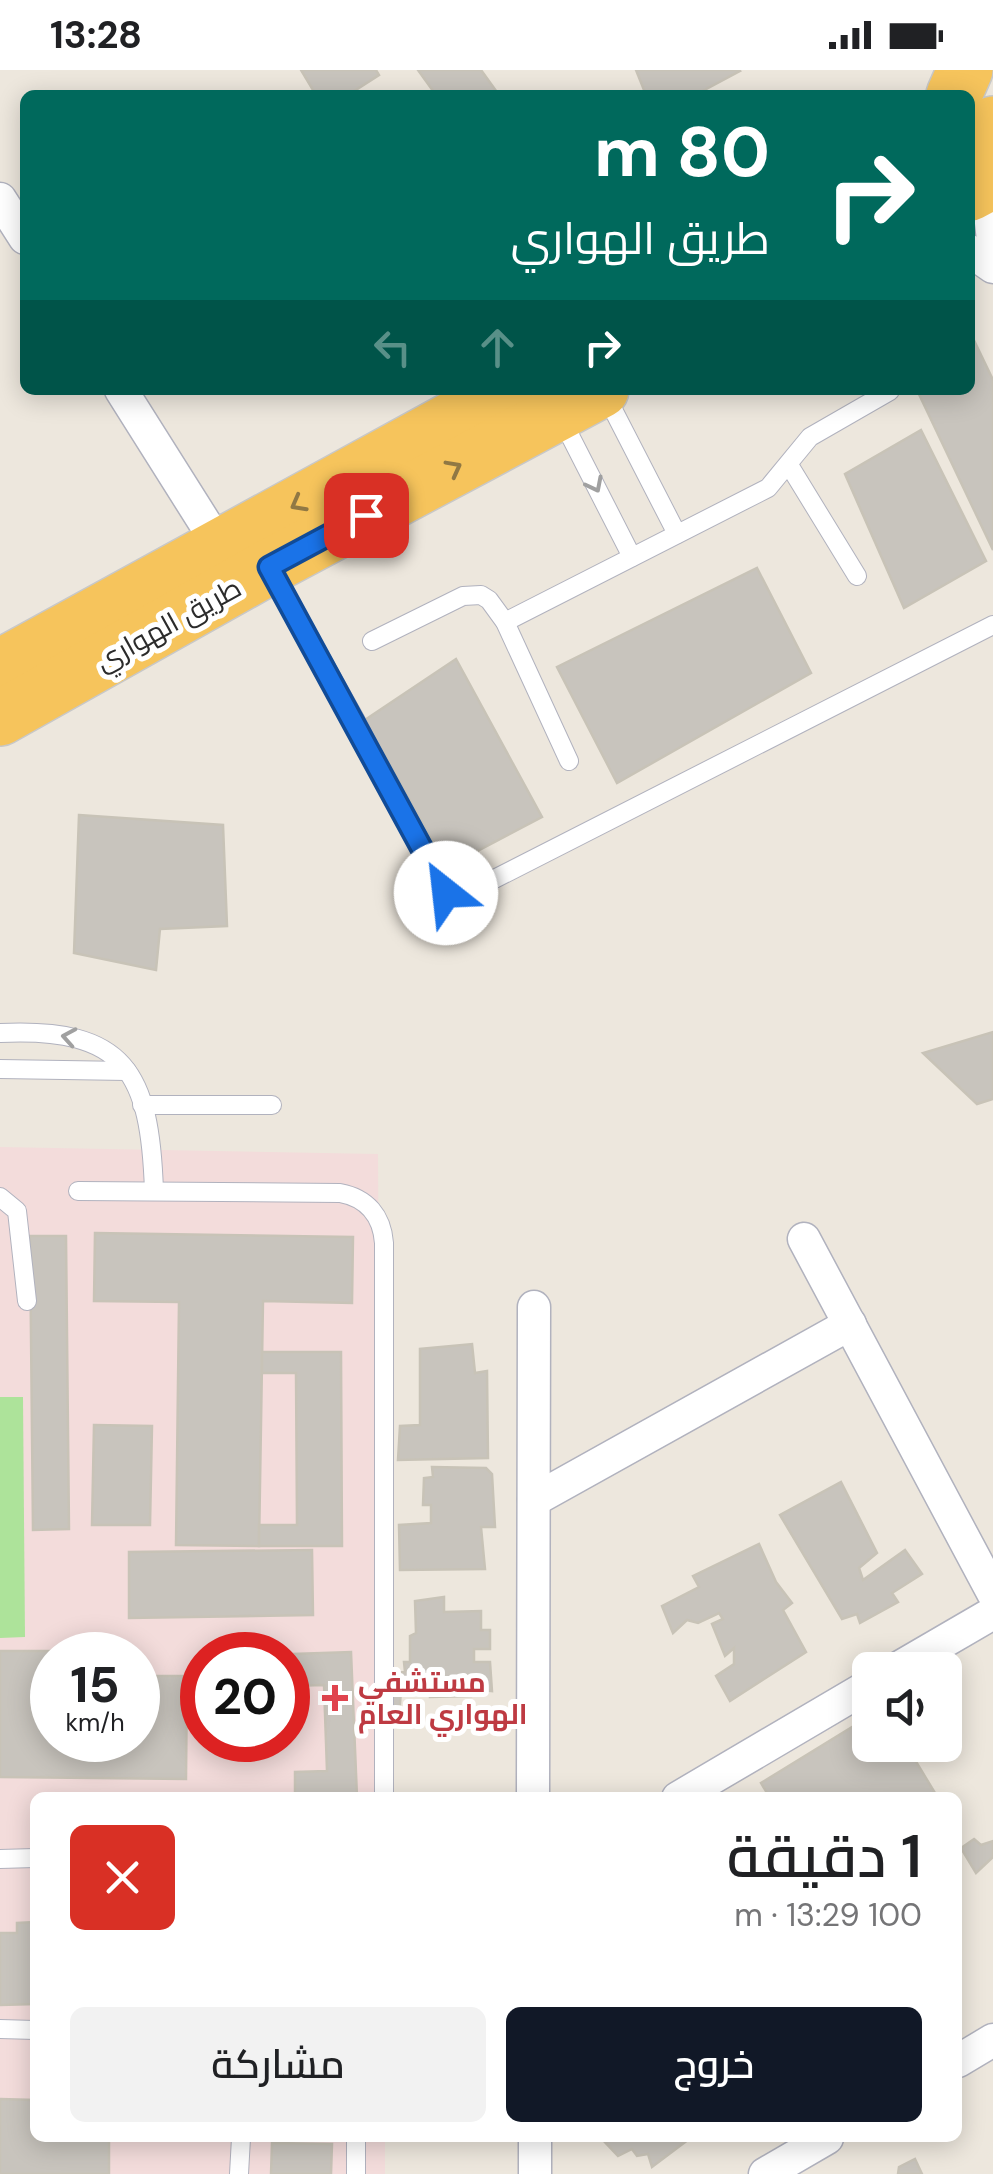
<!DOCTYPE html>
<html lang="ar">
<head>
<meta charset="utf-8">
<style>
	:root { --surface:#fff; --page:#f2f2f2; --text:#202124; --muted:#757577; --accent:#111827 }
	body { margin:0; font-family:"DM Sans",Cairo,sans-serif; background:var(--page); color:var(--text); direction:rtl; height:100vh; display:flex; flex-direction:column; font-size:38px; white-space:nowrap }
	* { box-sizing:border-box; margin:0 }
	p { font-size:32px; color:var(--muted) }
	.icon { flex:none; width:55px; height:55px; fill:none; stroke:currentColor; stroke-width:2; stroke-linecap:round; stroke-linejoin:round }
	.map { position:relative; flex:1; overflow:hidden; direction:ltr }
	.drawer { position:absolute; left:30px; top:1722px; width:932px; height:350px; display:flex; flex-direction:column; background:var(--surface); border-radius:15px; box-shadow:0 5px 25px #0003; direction:rtl }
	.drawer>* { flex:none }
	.guide { position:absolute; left:20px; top:20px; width:955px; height:305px; border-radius:15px; box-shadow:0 5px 25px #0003; direction:rtl; background:#00695c; color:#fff; overflow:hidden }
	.fabs { position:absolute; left:852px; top:1582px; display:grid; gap:20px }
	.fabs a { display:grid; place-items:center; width:110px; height:110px; border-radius:15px; background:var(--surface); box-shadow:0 5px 25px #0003; font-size:50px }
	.speed { position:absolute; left:30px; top:1562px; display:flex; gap:20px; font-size:50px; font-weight:700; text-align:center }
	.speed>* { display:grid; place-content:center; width:130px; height:130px; border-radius:50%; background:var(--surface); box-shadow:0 5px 25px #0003; line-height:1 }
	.speed small { font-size:25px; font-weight:400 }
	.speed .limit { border:15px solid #d22; background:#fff; color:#111 }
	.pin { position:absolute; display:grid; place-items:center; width:85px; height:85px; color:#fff; margin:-42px; border-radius:20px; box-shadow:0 5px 15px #0006 }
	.me { position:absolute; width:110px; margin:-55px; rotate:331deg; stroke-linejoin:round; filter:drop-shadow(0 0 8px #0008) }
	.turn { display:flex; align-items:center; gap:35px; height:210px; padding:0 40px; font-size:45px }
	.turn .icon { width:130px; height:130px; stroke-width:2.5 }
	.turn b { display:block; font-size:70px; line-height:85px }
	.lanes { display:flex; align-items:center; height:95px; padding:0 40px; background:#0003; justify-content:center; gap:50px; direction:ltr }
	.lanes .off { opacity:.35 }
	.round { display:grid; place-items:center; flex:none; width:105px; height:105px; border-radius:15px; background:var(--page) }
	.headline { display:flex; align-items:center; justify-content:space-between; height:170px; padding:0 40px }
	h1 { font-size:60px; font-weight:600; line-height:75px }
	.primary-button { display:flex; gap:20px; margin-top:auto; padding:20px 40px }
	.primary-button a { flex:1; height:115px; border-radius:15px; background:var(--accent); color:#fff; font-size:40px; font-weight:600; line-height:115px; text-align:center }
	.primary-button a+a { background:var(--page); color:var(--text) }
	.status { display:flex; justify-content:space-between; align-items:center; height:70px; padding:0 50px; background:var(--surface); direction:ltr }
	.status svg { height:28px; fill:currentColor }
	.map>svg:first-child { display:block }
	.medical { fill:#f3dcdb; fill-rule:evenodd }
	.green { fill:#ade39a }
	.building { fill:#c8c4bd; stroke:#c8c3b7; stroke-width:2.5 }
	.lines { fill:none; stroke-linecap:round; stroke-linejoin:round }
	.service-casing { stroke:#b1b2be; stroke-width:20 }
	.minor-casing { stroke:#b1b2be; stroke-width:35 }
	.trunk-casing { stroke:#c8c8c8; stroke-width:58 }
	.service { stroke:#fff; stroke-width:18 }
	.minor { stroke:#fff; stroke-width:32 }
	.trunk { stroke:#f6c45c; stroke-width:55 }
	.oneway { stroke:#907844 }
	.oneway2 { stroke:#a0a0a0 }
	.route-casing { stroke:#114b97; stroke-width:25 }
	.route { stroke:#1a73e8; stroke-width:18 }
	.health-dot { fill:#e0444e; stroke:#fff; stroke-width:4 }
	.labels { text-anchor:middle; stroke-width:10; stroke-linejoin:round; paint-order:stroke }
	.street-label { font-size:28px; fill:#2b2b2b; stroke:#fff }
	.health-label { font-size:28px; font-weight:bold; fill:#be3a42; stroke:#fff; text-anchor:start }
</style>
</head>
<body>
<div class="status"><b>13:28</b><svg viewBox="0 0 49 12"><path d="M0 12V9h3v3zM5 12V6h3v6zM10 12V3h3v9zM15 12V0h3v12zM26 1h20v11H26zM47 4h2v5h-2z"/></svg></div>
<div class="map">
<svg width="993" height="2104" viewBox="0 0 993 2104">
	<rect width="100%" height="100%" fill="#ede7dd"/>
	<path class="medical" d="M0,1077L378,1084L382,1727L35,1728V2068H385V2104H0ZM52,1585H138V1670H52ZM202,1585H288V1670H202Z"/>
	<path class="green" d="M0,1327H23L25,1567L0,1568Z"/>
	<g class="building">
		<path d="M301,0H376L379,5L348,25H316Z"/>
		<path d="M418,0H481L499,25H436Z"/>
		<path d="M636,0H739L740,1L695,25H646Z"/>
		<path d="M970,262L993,310V480L917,320H970Z"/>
		<path d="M921,360L986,491L904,538L845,404Z"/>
		<path d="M757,498L811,603L617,713L557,597Z"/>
		<path d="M456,589L542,747L447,797L365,650Z"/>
		<path d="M79,745L223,755L227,856L160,859L156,900L74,883Z"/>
		<path d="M993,962V1029L977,1034L923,983Z"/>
		<path d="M95,1163L353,1167L352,1233L263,1231L259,1476L176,1475L179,1232L94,1231Z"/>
		<path d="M30,1166H66L69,1459L33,1460Z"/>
		<path d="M472,1274L475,1303L487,1301L488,1388L398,1390L400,1356L420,1355V1279Z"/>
		<path d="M262,1282H341L342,1476H259V1455H297L296,1303H262Z"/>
		<path d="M94,1355L152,1356L150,1455H92Z"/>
		<path d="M432,1397L486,1398L492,1404L495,1457H481L485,1499L400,1500L399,1455L431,1453V1435H423L424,1408L433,1407Z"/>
		<path d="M841,1412L877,1483L859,1498L863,1510L905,1480L922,1504L892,1523L898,1532L860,1553L857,1544L842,1549L780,1445Z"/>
		<path d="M759,1474L776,1512L792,1533L783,1540L806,1582L730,1631L716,1606L734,1594V1578L725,1586L712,1554L723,1549L719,1543L698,1553L687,1550L673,1563L662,1536L699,1517L693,1506Z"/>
		<path d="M312,1480L313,1545L129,1548V1482Z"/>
		<path d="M444,1527V1542L481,1541V1560H490V1579H474V1592H490L492,1621L471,1619V1626L430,1627V1620L401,1621L399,1646H392L391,1603L405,1602L404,1592H410V1566L416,1563L415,1531Z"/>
		<path d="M0,1581H70V1585H52V1670H138V1606H187L186,1709L0,1707Z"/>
		<path d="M351,1582L357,1727L295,1728V1702L327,1701L324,1615L288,1616V1585H261Z"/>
		<path d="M870,1646V1675H906L938,1728H770L761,1713Z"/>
		<path d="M974,1769L981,1775L993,1771V1787L976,1803L961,1778Z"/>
		<path d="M35,1852V1934L0,1935V1863H17V1853Z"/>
		<path d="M0,2029L35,2030V2068H109V2104H0Z"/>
		<path d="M601,2068H688L689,2069L652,2097L648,2084L637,2086L632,2079L618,2086Z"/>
		<path d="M272,2073L332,2074L331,2104H271Z"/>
		<path d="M915,2089L922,2104H898L899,2097Z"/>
	</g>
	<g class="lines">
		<g class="service-casing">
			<g id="service">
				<path d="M604,322L677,464"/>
				<path d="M561,348L632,487"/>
				<path d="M789,395L857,506"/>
				<path d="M272,501L356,651L441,817L459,827L993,555"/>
				<path d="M505,552L768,418L810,367L890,321"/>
				<path d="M372,571L463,526L481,525L489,530L505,552L569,691"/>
				<path d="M0,963C126,957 150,1003 154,1121"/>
				<path d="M0,999L127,1001"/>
				<path d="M142,1035H272"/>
				<path d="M78,1121L340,1123C367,1128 382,1146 384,1173V1728"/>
				<path d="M0,1127L17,1141L27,1231"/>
				<path d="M0,1789L35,1788"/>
				<path d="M0,1959L35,1960"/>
				<path d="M239,2104L241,2068"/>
				<path d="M356,2104V2068"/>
			</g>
		</g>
		<g class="minor-casing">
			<g id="minor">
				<path d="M991,112L989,136L993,170"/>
				<path d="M0,129L25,168"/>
				<path d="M970,181L993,197"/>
				<path d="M121,320L220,477"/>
				<path d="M804,1169L993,1523"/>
				<path d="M534,1430L850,1254"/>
				<path d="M895,1600L993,1543"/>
				<path d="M533,1728L534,1237"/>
				<path d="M678,1728L870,1615"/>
				<path d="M958,1991L993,1970"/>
				<path d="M535,2068V2104"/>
				<path d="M765,2104L827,2068"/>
			</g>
		</g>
		<g class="trunk-casing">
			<g id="trunk">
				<path d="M954,25L965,0"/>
				<path d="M970,67L993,54"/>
				<path d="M970,123L993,111"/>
				<path d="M0,597L506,320"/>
				<path d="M0,648L269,497L601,320"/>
			</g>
		</g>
		<use href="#service" class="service"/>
		<use href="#minor" class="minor"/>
		<use href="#trunk" class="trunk"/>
	</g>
	<defs><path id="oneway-chevron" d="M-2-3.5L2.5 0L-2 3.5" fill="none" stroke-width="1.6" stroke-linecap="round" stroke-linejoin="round" transform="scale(2.5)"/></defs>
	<g class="oneway">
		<use href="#oneway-chevron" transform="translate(454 398) rotate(-28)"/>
		<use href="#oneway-chevron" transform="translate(298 434) rotate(151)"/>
	</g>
	<g class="oneway2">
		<use href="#oneway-chevron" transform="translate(595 415) rotate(63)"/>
		<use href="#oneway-chevron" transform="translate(69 967) rotate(-170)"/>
	</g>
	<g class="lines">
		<g class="route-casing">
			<path id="route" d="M366,445L269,497L446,823"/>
		</g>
		<use href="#route" class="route"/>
	</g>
	<path class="health-dot" d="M330 1613h10v10h10v10h-10v10h-10v-10h-10v-10h10z"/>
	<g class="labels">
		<g class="street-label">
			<text transform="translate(168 554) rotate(-29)" y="10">طريق الهواري</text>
		</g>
		<g class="health-label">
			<text x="358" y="1622">مستشفي<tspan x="358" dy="32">الهواري العام</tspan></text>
		</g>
	</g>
</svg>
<div class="fabs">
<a><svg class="icon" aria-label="sound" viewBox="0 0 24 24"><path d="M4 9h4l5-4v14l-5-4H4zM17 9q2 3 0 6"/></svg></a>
</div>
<div class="speed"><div>15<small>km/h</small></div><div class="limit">20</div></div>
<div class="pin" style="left:366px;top:445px;background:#d93025"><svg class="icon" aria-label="arrive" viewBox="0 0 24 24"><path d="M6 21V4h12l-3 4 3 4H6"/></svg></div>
<svg class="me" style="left:446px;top:823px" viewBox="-20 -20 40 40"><circle r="19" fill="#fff"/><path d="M0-13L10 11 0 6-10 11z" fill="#1a73e8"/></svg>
<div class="guide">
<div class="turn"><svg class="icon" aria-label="right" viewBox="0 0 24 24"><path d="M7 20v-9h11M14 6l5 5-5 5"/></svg><div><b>80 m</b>طريق الهواري</div></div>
<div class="lanes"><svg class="icon off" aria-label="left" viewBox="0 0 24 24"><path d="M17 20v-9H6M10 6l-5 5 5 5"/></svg><svg class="icon off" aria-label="ahead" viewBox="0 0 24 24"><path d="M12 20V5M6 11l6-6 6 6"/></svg><svg class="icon" aria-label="right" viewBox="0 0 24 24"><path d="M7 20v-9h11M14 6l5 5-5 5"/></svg></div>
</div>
<section class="drawer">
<div class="headline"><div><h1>1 دقيقة</h1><p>100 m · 13:29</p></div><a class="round" style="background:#d93025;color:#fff"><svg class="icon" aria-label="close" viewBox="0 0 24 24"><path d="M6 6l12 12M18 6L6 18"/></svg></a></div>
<div class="primary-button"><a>خروج</a><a>مشاركة</a></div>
</section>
</div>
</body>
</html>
